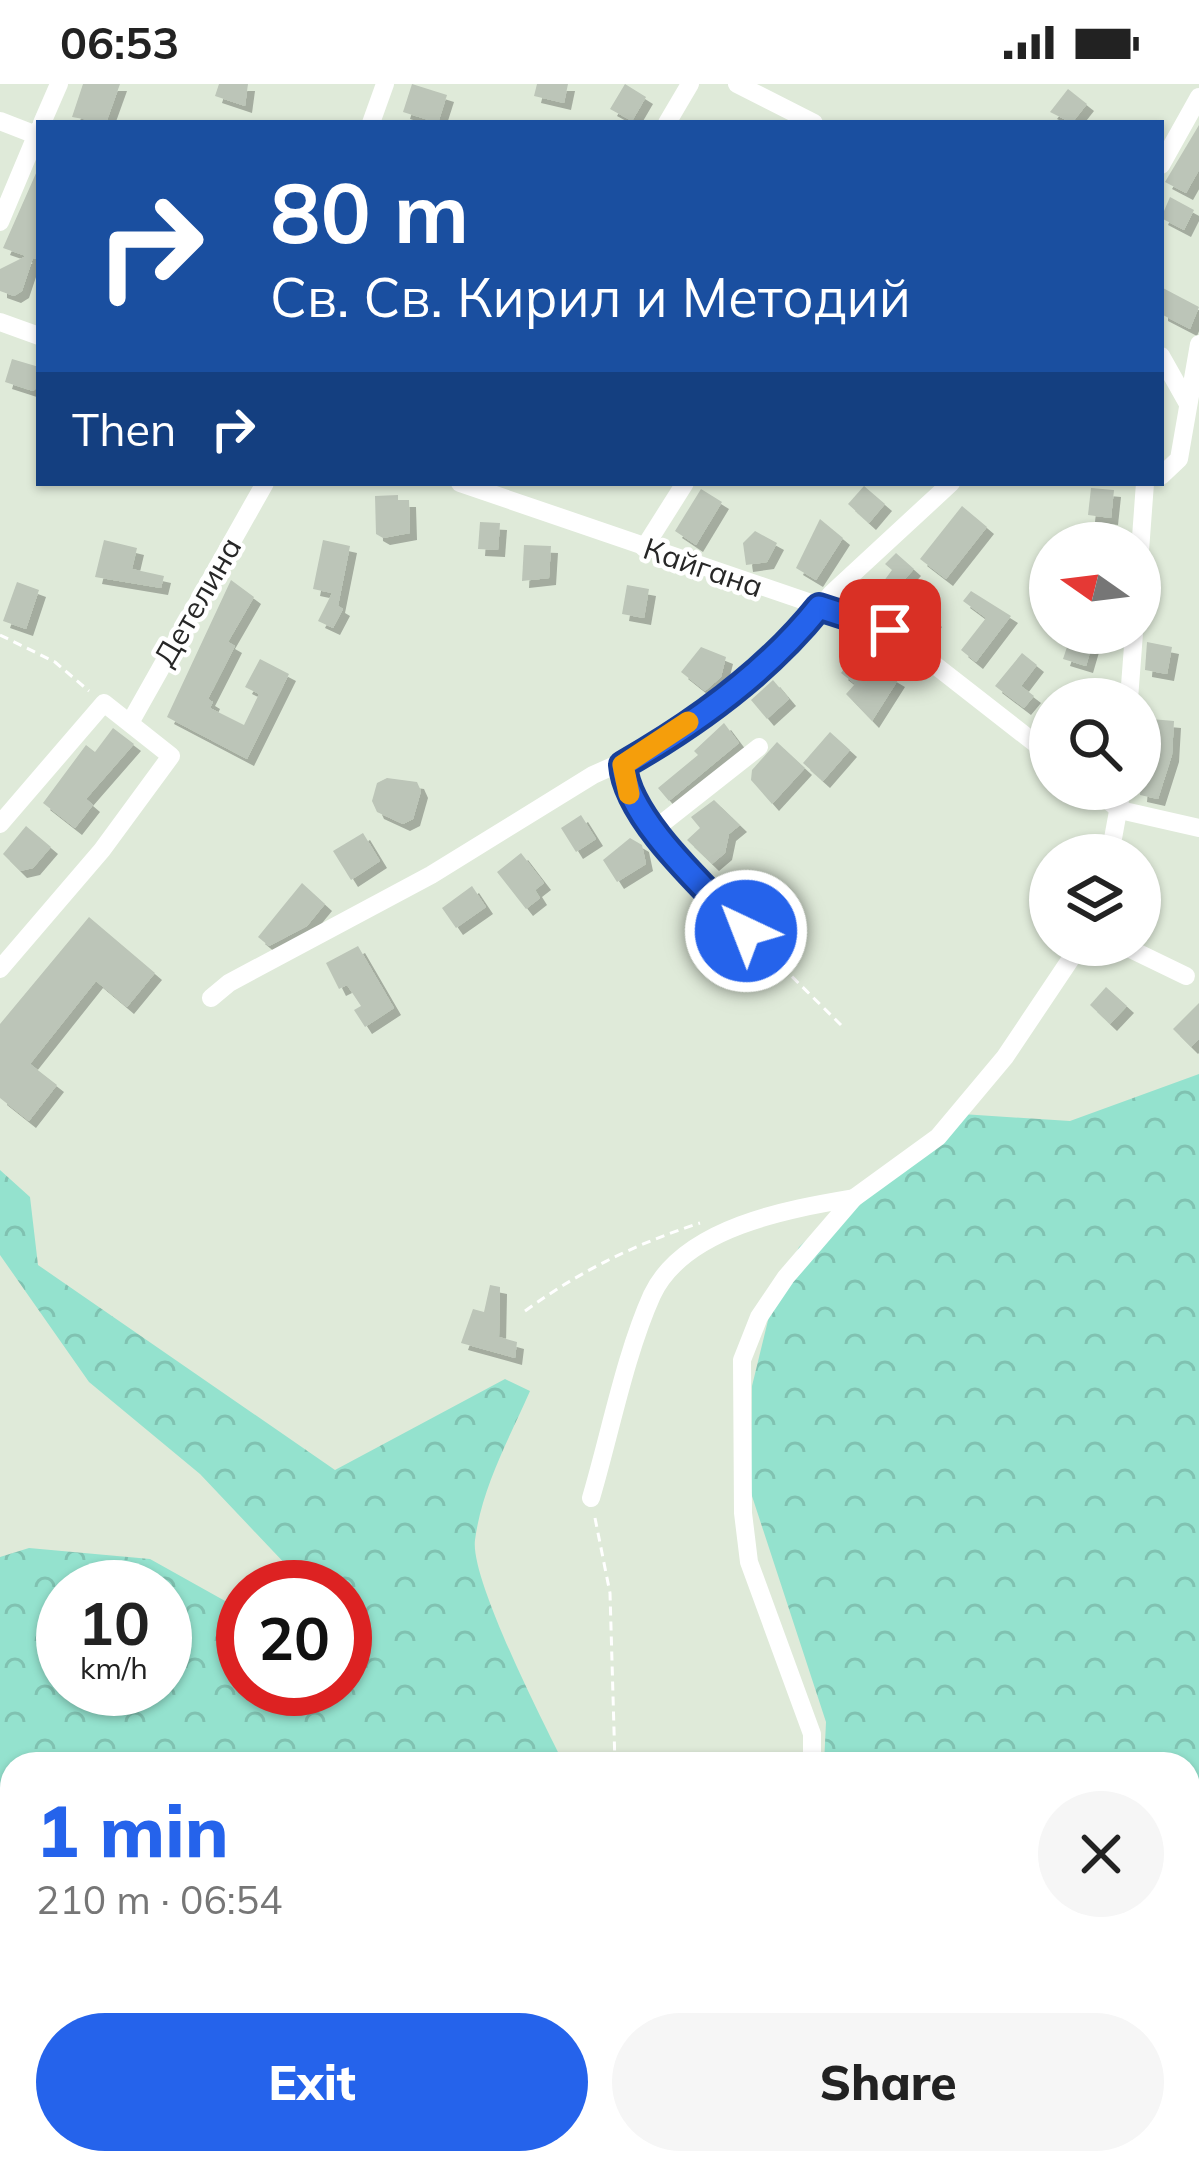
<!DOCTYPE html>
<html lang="en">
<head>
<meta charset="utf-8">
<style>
	:root { --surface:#fff; --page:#f6f6f6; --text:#222; --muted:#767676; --accent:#2563eb }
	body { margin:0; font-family:Mulish,sans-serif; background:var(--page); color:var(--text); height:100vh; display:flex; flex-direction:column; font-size:45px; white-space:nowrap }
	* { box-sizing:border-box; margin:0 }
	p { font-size:39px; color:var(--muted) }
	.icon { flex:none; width:66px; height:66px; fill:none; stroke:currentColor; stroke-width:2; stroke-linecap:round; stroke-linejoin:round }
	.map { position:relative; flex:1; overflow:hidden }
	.drawer { position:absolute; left:0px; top:1668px; width:1200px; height:423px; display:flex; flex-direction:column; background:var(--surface); border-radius:36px 36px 0 0; box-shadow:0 3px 9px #0004 }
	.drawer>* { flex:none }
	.top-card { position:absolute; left:36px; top:36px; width:1128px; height:366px; border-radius:0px; box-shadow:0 3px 9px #0004; background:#1a4fa0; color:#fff; overflow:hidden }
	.needle { width:78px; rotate:284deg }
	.tools { position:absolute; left:1029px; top:438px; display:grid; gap:24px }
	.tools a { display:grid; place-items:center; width:132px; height:132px; border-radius:50%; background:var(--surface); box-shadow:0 3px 9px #0004; font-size:60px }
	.speed { position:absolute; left:36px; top:1476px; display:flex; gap:24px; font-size:60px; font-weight:700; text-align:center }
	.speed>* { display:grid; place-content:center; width:156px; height:156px; border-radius:50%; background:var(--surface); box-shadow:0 3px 9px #0004; line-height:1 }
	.speed small { font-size:30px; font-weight:400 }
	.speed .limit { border:18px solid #d22; background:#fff; color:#111 }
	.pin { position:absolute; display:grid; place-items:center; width:102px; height:102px; color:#fff; margin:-51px; border-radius:24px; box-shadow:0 6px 18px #0006 }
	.me { position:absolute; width:132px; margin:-66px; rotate:317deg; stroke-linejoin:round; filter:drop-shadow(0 0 9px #0008) }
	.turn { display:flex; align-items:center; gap:42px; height:252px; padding:0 36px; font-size:54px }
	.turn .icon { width:156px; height:156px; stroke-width:2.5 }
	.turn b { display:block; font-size:84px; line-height:102px }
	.then { display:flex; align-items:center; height:114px; padding:0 36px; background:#0003; gap:24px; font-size:45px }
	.round { display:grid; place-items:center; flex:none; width:126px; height:126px; border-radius:63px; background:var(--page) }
	.overview { display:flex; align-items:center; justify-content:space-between; height:204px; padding:0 36px }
	h1 { font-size:72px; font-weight:800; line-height:90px; color:var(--accent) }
	.cta { display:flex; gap:24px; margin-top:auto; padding:24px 36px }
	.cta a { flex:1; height:138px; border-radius:72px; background:var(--accent); color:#fff; font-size:48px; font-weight:800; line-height:138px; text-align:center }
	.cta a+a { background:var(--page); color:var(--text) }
	.status { display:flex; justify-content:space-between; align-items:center; height:84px; padding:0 60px; background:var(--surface); direction:ltr }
	.status svg { height:33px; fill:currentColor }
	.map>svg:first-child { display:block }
	.forest { fill:url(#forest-crowns); fill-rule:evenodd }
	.building { fill:#bcc5b8; filter:url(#shadow) }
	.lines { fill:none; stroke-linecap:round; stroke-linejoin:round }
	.path { stroke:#fff; stroke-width:3; stroke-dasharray:9 6; stroke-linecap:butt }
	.minor { stroke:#fff; stroke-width:18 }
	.route-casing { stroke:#184099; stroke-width:30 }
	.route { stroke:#2563eb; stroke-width:21 }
	.slow { stroke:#f59e0b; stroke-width:21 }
	.labels { text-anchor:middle; stroke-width:9; stroke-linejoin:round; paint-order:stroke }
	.street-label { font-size:30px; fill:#272727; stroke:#fff }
</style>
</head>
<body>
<div class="status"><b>06:53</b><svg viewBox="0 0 49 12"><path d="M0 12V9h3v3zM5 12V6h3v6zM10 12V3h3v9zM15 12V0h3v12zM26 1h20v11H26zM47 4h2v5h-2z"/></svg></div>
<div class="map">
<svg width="1199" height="2089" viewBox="0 0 1199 2089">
	<defs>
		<pattern id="forest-crowns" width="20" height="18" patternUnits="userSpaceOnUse" patternTransform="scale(3)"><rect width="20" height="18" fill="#94e2ce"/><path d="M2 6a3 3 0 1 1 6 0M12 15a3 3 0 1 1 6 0" fill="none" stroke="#80c2b1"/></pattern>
		<filter id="shadow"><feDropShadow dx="7" dy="7" stdDeviation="0" flood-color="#0004"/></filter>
	</defs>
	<rect width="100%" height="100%" fill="#dfead9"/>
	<g class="forest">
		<path d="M1199,990V1813L1188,1825V1680H824L826,1638L751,1409L752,1302L771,1224L799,1163L871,1097L962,1030L1070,1037Z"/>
		<path d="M0,1086L30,1113L38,1181L335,1386L505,1295L530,1307C509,1355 482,1403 475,1456C470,1495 544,1640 564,1680H12V2079H772L777,2089H0V1473L29,1464L150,1475L243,1527V1605H345V1503H307L200,1390L89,1298L0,1171ZM63,1503H165V1605H63Z"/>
	</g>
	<g class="building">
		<path d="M83,0H120L106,39L72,33Z"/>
		<path d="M219,0H248L245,22L215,12Z"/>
		<path d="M412,0L447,11L438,39L403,28Z"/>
		<path d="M537,0H568L564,19L534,12Z"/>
		<path d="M625,0L646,13L632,37L610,25Z"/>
		<path d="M1068,5L1087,20L1072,39L1050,28Z"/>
		<path d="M1199,41V86L1186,109L1165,98Z"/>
		<path d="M37,87L39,176L33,174L22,207L14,212L0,207V185L26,172L3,164Z"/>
		<path d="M1170,113L1194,126L1184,146L1161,134Z"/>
		<path d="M1161,203L1199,223L1190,245L1161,230Z"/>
		<path d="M12,275L39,283V302L33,307L5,298Z"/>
		<path d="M864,402L885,420L869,439L848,420Z"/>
		<path d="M1091,404L1114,406L1111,434L1088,431Z"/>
		<path d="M701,405L722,418L696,461L675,447Z"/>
		<path d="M398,411V416H409L410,449L383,454L376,450L375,412Z"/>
		<path d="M962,422L987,443L946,495L920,475Z"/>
		<path d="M820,435L843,454L816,496L796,484Z"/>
		<path d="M480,438L500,439L498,466L478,465Z"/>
		<path d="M755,447L777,459L767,478L746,481L743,459Z"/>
		<path d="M104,456L137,464L132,485L164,492L161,504L95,493Z"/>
		<path d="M323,456L350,462L338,522L343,525L333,544L318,537L332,509L313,505Z"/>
		<path d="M524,461L551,462L549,494L522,497Z"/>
		<path d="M896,469L914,485L895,506L935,536L922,554L869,517L892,486L885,480Z"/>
		<path d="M231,496L254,513L228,558L235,562L208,615L213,618L210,624L244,641L259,610L245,603L260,575L289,590L247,675L167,633Z"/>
		<path d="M17,498L39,506L26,545L3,537Z"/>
		<path d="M627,501L649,505L644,534L622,530Z"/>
		<path d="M971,507L1011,532L976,578L961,566L986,534L963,517Z"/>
		<path d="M1071,551L1093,558L1086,582L1063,575Z"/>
		<path d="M1147,558L1172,563L1167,590L1145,586Z"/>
		<path d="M701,563L726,573L721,593L705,607L681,588Z"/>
		<path d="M1022,569L1037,581L1021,602L1034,612L1024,624L995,602Z"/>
		<path d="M855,571L898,596L872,637L846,610L855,600L841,589Z"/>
		<path d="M773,596L789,615L767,635L751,616Z"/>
		<path d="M1140,634L1174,637L1172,671L1158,715L1140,711L1145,654L1140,653Z"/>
		<path d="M724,639L739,659L669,717L658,704L698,671L694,667Z"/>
		<path d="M113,644L134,660L86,715L93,721L75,744L43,719L86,661L95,668Z"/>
		<path d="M830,648L850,666L823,697L803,679Z"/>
		<path d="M777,658L805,684L772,720L751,696L752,686Z"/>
		<path d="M387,694L417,698L421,707L413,735L403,740L377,728L372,717L377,699Z"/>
		<path d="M714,716L740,741L729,750L725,769L712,780L687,756L700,744L691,733Z"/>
		<path d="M581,731L596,755L576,768L561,744Z"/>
		<path d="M26,742L51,763L33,784L20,787L3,770Z"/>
		<path d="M363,749L380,777L351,796L333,767Z"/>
		<path d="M630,754L642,761L646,780L617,798L603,776Z"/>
		<path d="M521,769L544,799L535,806L540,814L526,825L497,788Z"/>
		<path d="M302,799L325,820L307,842L269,862L258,853Z"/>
		<path d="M472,802L486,823L456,844L442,824Z"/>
		<path d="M89,833L155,889L127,923L96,897L30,980L57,1001L29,1037L0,1014V940Z"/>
		<path d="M358,862L394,924L365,943L354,926L361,922L347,901L339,905L326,879Z"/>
		<path d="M1106,903L1127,922L1110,940L1090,921Z"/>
		<path d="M1199,919V955L1191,963L1173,945Z"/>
		<path d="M490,1201L500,1203L499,1253L517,1258L515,1274L461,1259L473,1225L484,1228Z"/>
	</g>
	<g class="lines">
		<g class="path">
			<path d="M0,551L55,578L89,607"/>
			<path d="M760,861L841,941"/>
			<path d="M525,1227C580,1187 635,1160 700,1139"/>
			<path d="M595,1434L610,1509L615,1680"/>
			<path d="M112,2079L114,2089"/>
		</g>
		<g class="minor">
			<path d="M737,0L814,39"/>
			<path d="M0,37L36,51"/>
			<path d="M42,39L59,0"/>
			<path d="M371,39L385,0"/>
			<path d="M667,39L690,0"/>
			<path d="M1161,81L1199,13"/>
			<path d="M0,138L39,45"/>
			<path d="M0,238L39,252"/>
			<path d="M1161,272L1188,320"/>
			<path d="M1161,392L1179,375L1199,260"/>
			<path d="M460,399L890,546L1050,671"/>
			<path d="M644,464L685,399"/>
			<path d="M1140,467L1145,399"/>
			<path d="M1129,615L1134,549"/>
			<path d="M131,637L265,399"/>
			<path d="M623,681C627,736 709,807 746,847"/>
			<path d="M1093,705L1120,726L1199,744"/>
			<path d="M0,740L104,619L171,672L102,766L0,885"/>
			<path d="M655,745L759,663"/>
			<path d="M1110,771L1122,705"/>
			<path d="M1122,861L1186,892"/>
			<path d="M211,914L229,899L431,791L593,691L651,665L788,562L832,509L951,399"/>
			<path d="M591,1414C610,1350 625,1271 652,1211C684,1143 789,1125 854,1114"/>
			<path d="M812,1680V1650L749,1478L743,1429L742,1276L759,1233L786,1193L854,1114L938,1053L1005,973L1080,861"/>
			<path d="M987,2079L994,2089"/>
		</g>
	</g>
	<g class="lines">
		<g class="route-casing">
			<path id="route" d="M746,847C709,807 627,736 623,681C695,640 767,588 819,523L890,546"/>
		</g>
		<use href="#route" class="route"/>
		<path class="slow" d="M629,710L623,681L688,638"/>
	</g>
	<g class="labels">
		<g class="street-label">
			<text transform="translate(703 484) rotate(19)" y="10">Кайгана</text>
			<text transform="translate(198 518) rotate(-60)" y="10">Детелина</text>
		</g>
	</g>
</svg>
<div class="tools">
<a><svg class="needle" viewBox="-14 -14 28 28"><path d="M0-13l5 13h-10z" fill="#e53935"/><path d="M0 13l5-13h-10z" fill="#767676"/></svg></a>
<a><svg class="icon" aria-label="search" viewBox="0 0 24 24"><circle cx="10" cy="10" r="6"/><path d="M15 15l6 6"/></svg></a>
<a><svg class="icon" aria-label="layers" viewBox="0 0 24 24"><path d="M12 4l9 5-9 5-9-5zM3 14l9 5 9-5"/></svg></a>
</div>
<div class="speed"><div>10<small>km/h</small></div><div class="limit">20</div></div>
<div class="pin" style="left:890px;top:546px;background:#d93025"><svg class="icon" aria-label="arrive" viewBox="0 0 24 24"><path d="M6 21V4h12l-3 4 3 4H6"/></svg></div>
<svg class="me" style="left:746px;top:847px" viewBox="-20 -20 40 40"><circle r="17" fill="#2563eb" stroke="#fff" stroke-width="3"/><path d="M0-11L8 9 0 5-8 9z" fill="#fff"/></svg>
<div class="top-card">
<div class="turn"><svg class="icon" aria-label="right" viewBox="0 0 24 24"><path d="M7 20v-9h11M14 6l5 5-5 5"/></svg><div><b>80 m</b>Св. Св. Кирил и Методий</div></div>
<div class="then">Then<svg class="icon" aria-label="right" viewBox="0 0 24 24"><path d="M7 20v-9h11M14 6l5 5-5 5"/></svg></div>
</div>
<section class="drawer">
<div class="overview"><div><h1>1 min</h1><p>210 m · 06:54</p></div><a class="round"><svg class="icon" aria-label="close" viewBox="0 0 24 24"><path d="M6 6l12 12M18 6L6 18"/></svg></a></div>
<div class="cta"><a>Exit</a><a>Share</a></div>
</section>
</div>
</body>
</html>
